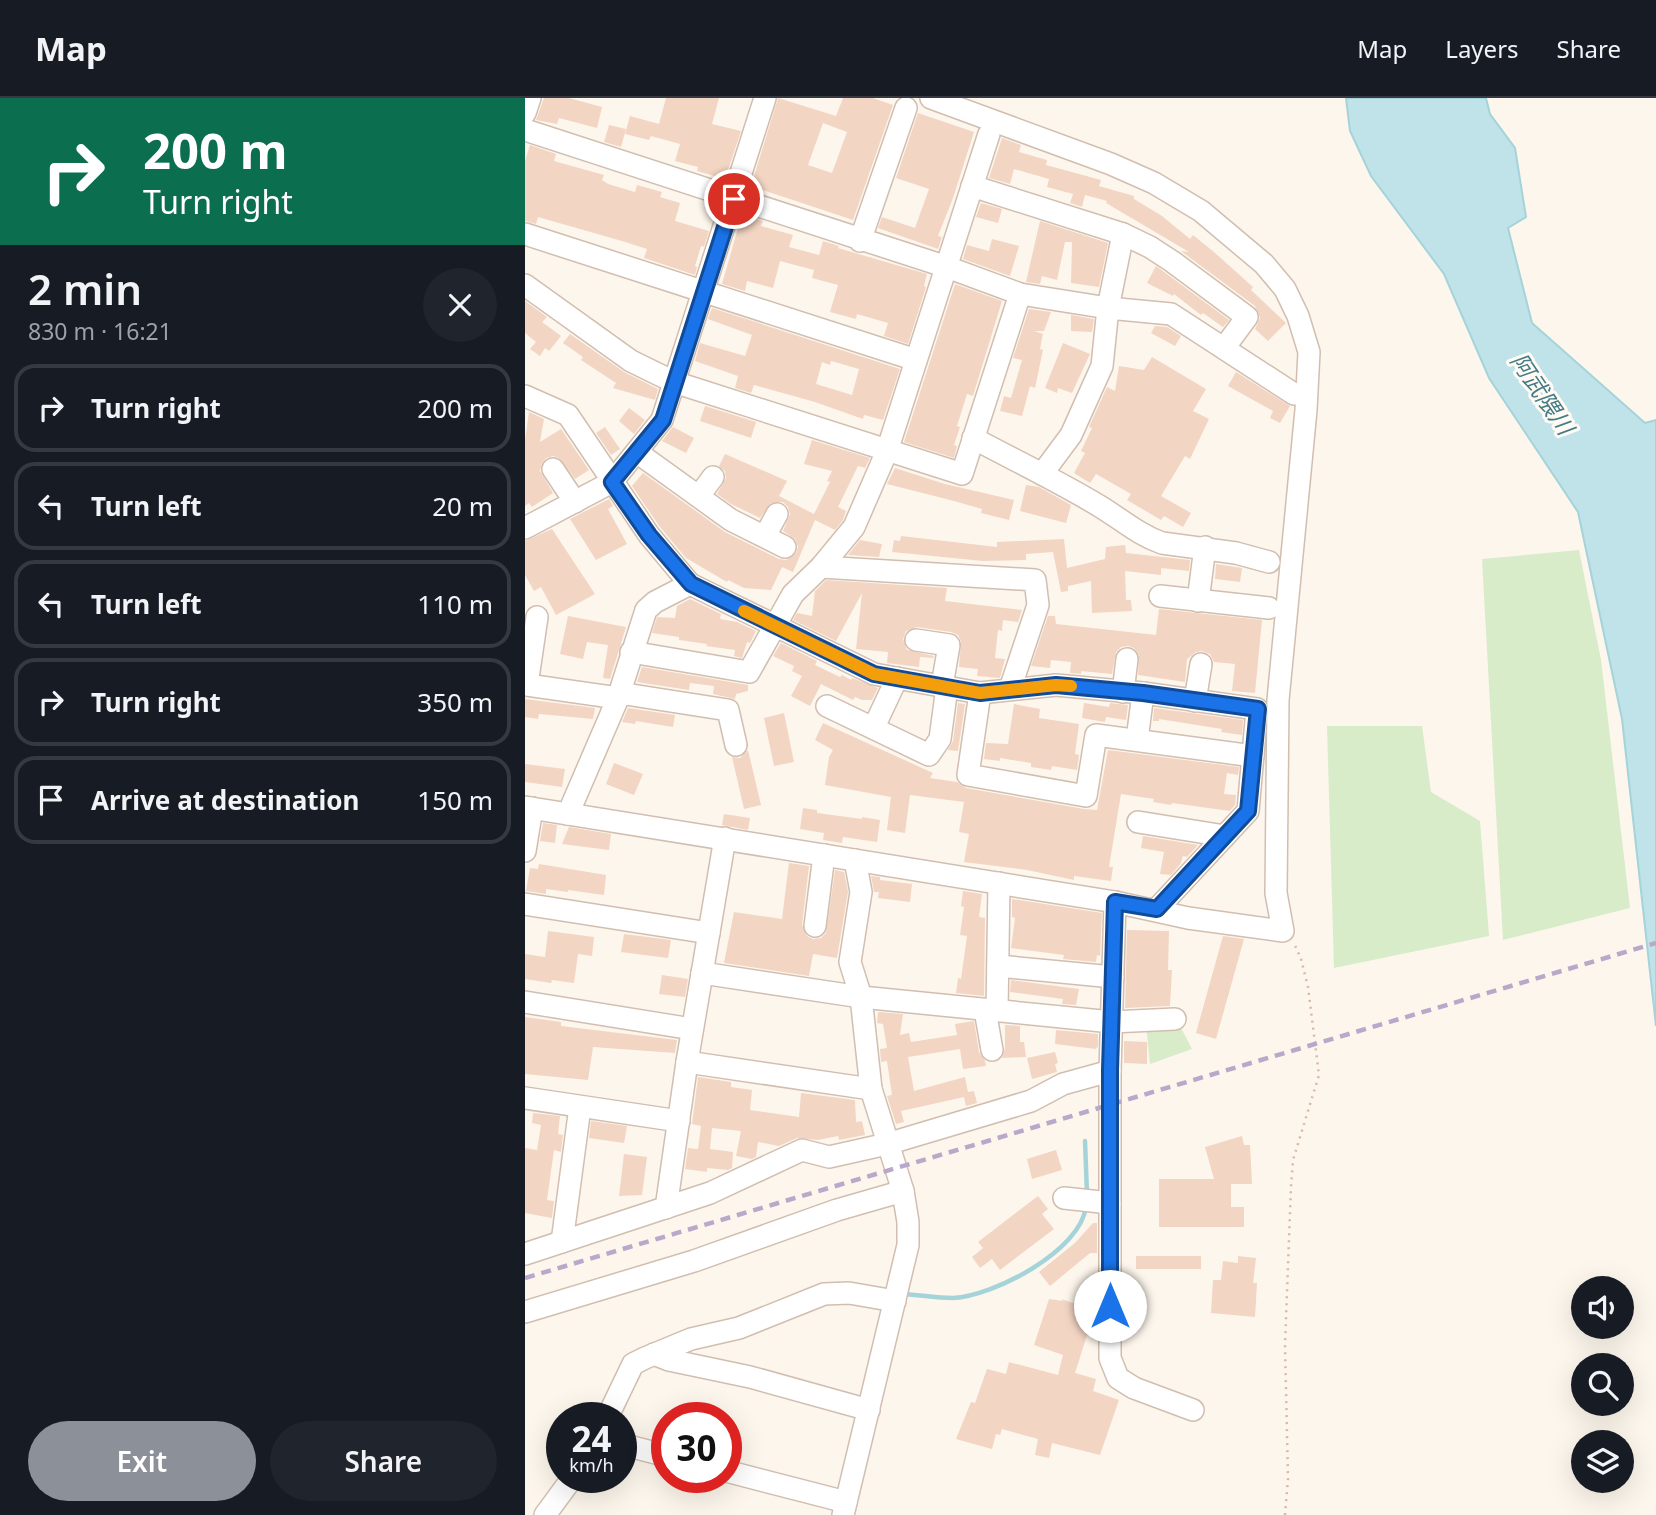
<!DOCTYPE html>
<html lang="en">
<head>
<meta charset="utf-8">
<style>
	:root { --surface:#171b24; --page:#20242c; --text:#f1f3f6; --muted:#9ea1a6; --line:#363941; --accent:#8c9099 }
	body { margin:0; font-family:"Noto Sans","Noto Sans JP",sans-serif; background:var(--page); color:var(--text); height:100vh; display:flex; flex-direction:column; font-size:26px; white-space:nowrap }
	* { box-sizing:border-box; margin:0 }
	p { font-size:23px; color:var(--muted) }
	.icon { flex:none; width:38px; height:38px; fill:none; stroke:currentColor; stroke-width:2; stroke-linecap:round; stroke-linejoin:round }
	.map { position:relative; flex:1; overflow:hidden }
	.drawer { display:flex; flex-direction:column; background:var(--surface); width:525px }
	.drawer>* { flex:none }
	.banner { background:#0b6e4f; color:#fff; overflow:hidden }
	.buttons { position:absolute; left:1046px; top:1178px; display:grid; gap:14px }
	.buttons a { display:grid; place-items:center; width:63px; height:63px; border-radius:50%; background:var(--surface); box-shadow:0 7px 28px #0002; font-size:35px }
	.speed { position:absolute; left:21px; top:1304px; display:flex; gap:14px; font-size:35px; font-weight:700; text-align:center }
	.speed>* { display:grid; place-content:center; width:91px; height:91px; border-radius:50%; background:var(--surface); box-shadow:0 7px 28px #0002; line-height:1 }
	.speed small { font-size:18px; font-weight:400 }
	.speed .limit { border:10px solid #d22; background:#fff; color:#111 }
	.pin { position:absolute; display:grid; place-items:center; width:60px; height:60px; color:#fff; margin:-30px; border:4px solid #fff; border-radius:50%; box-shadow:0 2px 7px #0007 }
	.me { position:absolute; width:77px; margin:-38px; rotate:0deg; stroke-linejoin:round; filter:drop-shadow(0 0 5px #0008) }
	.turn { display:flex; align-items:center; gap:24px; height:147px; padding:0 28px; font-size:32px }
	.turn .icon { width:91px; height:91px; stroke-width:2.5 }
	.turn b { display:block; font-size:49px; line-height:60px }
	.round { display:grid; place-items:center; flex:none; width:74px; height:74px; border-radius:37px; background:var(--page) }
	.headline { display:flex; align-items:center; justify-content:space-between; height:119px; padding:0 28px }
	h1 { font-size:42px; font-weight:600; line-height:52px }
	.action { display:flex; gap:14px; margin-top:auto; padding:14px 28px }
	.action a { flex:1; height:80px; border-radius:42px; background:var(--accent); color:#fff; font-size:28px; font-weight:600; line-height:80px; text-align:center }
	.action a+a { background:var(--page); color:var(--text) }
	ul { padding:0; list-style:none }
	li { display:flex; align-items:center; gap:21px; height:88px; margin:0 14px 10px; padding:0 14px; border:4px solid var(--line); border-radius:21px }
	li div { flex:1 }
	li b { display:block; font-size:26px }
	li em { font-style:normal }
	header { display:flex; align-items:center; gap:42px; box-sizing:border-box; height:98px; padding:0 35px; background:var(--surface); border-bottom:2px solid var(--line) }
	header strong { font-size:33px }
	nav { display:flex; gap:38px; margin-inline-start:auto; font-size:24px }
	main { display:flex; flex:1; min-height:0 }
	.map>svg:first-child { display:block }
	.green { fill:#d8ecc9 }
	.water { fill:#bfe3e8; stroke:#a5d3da; stroke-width:2 }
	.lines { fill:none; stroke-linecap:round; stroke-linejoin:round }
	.stream { stroke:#a5d3da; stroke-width:4.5 }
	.building { fill:#f3d5c3; fill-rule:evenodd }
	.minor-casing { stroke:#d1beb0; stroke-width:24 }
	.path { stroke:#d9b8a5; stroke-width:2.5; stroke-dasharray:2 5; stroke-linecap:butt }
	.minor { stroke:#fff; stroke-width:21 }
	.rail { stroke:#b9a8c9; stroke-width:4.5; stroke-dasharray:10 7; stroke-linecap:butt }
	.route-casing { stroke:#114b97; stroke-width:18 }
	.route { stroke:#1a73e8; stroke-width:12 }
	.slow { stroke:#f59e0b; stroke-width:12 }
	.labels { text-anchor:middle; stroke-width:6; stroke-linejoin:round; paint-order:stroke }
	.water-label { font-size:23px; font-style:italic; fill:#437c86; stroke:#fffaf3 }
</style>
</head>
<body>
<header>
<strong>Map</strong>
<nav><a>Map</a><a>Layers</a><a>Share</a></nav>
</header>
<main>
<section class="drawer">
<div class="banner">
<div class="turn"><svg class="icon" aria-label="right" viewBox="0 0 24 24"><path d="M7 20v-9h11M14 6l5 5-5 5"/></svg><div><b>200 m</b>Turn right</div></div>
</div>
<div class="headline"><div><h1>2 min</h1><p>830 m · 16:21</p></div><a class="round"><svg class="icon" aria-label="close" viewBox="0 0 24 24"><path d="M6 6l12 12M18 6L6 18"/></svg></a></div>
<ul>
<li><svg class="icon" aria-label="right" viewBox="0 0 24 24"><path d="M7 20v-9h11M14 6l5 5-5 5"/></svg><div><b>Turn right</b></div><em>200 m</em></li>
<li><svg class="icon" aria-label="left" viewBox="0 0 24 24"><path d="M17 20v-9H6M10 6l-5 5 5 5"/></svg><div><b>Turn left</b></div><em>20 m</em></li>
<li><svg class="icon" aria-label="left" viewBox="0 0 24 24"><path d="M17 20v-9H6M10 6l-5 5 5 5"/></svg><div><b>Turn left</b></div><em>110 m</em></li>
<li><svg class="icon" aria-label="right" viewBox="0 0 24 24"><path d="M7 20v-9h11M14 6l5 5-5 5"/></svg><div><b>Turn right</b></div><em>350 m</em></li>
<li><svg class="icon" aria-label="arrive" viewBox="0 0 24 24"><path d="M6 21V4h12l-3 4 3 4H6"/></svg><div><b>Arrive at destination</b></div><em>150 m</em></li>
</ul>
<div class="action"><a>Exit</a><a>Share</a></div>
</section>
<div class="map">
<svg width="1131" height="1417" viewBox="0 0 1131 1417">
	<rect width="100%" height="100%" fill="#fdf6ec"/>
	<g class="green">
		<path d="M1054,452L1076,562L1105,810L978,842L957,461Z"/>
		<path d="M802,628H897L906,694L955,723L964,838L809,870Z"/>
		<path d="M621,927L655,928L667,951L625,966Z"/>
	</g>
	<path class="water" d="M821,0H961L965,16L990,50L1001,119L983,130L1007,225L1120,325L1131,322V928L1097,621L1053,414L964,280L919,176L846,78L825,33Z"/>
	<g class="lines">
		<g class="stream">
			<path d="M560,1043L562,1096"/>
			<path d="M379,1196C395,1197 412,1200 428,1200C469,1198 555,1153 561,1109"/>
		</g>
	</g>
	<g class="building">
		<path d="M19,0H44L77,9L72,30L34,20L32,26L11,22Z"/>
		<path d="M141,0H194L187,26L216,33L200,81L172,73L173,69L150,63L155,46L126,38L124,42L100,36L105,18L134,26Z"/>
		<path d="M253,0L311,18L318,0H348L368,7L328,122L226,88ZM298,25L322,34L307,75L283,67Z"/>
		<path d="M393,15L449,34L428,100L413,138L417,139L413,151L353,130L357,119L390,130L404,91L371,80Z"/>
		<path d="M84,27L101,31L96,49L79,44Z"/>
		<path d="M477,40L496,47L494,54L522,62L521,67L576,82L574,88L609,98V101L637,118L665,141L668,137L689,154L728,189L726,192L761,225L743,243L730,231L735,220L730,208L656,153L664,154L581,105L582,103L560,97L557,109L545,105L548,96L522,89L524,81L489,71L485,86L464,80Z"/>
		<path d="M5,47L31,56L29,63L79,77L77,82L83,86L110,94L112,87L137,94L135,99L155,105L150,123L184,133L179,149L176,148L170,168L172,169L170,177L119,160L122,151L97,143L13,119L11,126L0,123V63Z"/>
		<path d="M456,105L477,111L473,125L451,119Z"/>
		<path d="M217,116L238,123L236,128L268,137L264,149L294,157L298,143L314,148L313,150L402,176L399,188L401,189L383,246L359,238L363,225L332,216L331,221L305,214L313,187L287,180L289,172L255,163L248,190L222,183L220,193L197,186Z"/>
		<path d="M515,123L583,145L574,189L546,185L547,144H540L532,182L517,178L515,186L501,184Z"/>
		<path d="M467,141L494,148L485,178L438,161L442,147L464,153Z"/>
		<path d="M631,168L704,222L698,229L678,215L676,217L649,196L648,198L622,185Z"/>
		<path d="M430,186L477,203L448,298L442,296L432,328L435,329L429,347L432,348L429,360L379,344Z"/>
		<path d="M0,203L22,219L17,224L36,238L24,253L20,250L15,258L5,251L11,244L0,235Z"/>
		<path d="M187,210L375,271L358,322L339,317L338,321L290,304L229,287L226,295L210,290L213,278L170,263L175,245L220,258L227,237L183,221ZM306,263L334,271L327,297L291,286L297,264L305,267Z"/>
		<path d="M504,211L526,214L519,233H509L518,236L515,251L518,252L510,290L505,288L497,318L475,313L479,298L486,300L497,262L488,260Z"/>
		<path d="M546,217L569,221L567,234L546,233Z"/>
		<path d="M630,228L642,229L656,238L650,248L626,235Z"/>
		<path d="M45,236L99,274L133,291L130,302L88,290L91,285L56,262L58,259L38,245Z"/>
		<path d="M538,245L565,256L547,295L533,290L532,295L520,290Z"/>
		<path d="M627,259L681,291L668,313L684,321L665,361L660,358L636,398L666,415L658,429L639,418L636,422L602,402L606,396L571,376L565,385L549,375L560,355L556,353L567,330L564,329L582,289L590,293L594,268L619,272Z"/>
		<path d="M711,274L765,308L755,325L745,320L748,313L703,288Z"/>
		<path d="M180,308L231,324L226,340L175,323Z"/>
		<path d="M104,310L120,322L109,336L94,323Z"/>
		<path d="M4,314L19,321L15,344L36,331L64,372L50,381L34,360L28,358L21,360L17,365L15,373L28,395L7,409L4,405L0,408V342Z"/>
		<path d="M80,329L95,351L86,357L71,335Z"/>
		<path d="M148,329L169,340L161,355L137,343Z"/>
		<path d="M287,342L345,360L340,370L333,368L313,409L321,413L318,422L310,432L290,422L268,474L257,469L246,492L219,490L203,482L202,484L161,460L135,429L107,388L118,375L200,434L254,461L261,462L271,455L273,449L270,441L258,433L265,416L263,409L258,404L246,405L235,420L206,406L192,396L201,380L200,373L194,368L200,356L262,383L254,398L289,416L305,384L302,383L307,373L279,366Z"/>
		<path d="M370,370L420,386L489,402L484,422L456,415L457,411L429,403L362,386Z"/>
		<path d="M501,387L514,389L546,407L541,425L495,413Z"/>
		<path d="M84,401L88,408L83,411L102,446L71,462L45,421Z"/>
		<path d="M27,431L70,496L31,517L16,489L9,493L0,477V443Z"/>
		<path d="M376,438L472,449V444L539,441L542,470L580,461L581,449L600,447L601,455L665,462L664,473L636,470V477L600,473L601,502H606L607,513L567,515L566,483L543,488V493L536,494L528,454L501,456V462L458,463L367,454L369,442L375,443Z"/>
		<path d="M335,442L357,446L354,459L323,457Z"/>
		<path d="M691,466L717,470L715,484L690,481Z"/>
		<path d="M301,482L422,490L420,503L497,512L493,524L478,522L477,533L473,532L470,560L480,561L475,580L452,578L453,571L434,569L436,543L433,537L426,534L392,529L381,533L378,541L382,552L409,558L408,560L395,559L394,569L362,565L363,554L331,551L337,495L311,543L268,522L272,515L287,518L290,493Z"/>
		<path d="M165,501L196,516L195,521L212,524L231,533L225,545L222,544L217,560L209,558L210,552L181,548L182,546L154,542V539L127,535L132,519L150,520L152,508Z"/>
		<path d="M634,511L737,522L730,595L707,593L710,566L689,564L685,556L677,553L671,554L662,561L660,584L613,577L614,557L609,550L603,548L596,549L591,554L587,576L556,573V576L545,575L546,564L526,562L525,570L506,568L523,518H530L531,526L631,537Z"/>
		<path d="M43,518L101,529L85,581L78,580L83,547L62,544L58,561L35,556Z"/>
		<path d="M256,545L292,563L290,567L315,579L317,577L326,582L327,580L353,590L347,602H337L330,599L328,602L296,586L285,608L266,598L277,578L267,573L269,568L248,558Z"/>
		<path d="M117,569L223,587V593L211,596L210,601L188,596L189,588L165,585L164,592L112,584Z"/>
		<path d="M0,601L70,610L68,621L14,616L13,621L0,619Z"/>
		<path d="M433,605L440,606L433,653L423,652L428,643Z"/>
		<path d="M559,605L584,609L585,605L603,607L601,622L581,619L580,624L557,620Z"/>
		<path d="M489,606L515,611L514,620L554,626L550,656L554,657L552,672L527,668L526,672L506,669V665L475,660V663L459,661L461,645L483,646Z"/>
		<path d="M103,610L150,617L148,629L111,623L110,626L97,624Z"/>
		<path d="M629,610L718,622L717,637L696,634L697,631L634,621V623H628Z"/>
		<path d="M259,615L269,664L249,668L239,620Z"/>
		<path d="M298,625L408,675L405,680L432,684L441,690L559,711L572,712L583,652L714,669L713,677L702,675L699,696L711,697L710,707L705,713L647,705L646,707L628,704L629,701L596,696L584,769H588L586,783L549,778V782L502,772L439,764L444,736L434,734L439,704L385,697L380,735L362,732L366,699L300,687L304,659L308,652L290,642Z"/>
		<path d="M223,652L236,707L219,711L207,659L215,660Z"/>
		<path d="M89,665L118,676L109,697L81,686Z"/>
		<path d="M0,666L40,671L37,689L0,684Z"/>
		<path d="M278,710L292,712V715L337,721V719L355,722L352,744L318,739L317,745L298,742L299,735L275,731Z"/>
		<path d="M199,716L225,720L223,732L197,727Z"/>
		<path d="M18,725L32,727L30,745L15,743Z"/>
		<path d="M44,729L86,736L84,752L37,746Z"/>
		<path d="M618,738L673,747L662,759L658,758L656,765L646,777L635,776L639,754L616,750Z"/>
		<path d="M264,765L284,768L277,827L282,838L288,841L296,840L301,835L310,772L319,774L323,794L312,860L288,856L284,878L199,865L209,814L257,821Z"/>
		<path d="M14,766L81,777L79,797L43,792V794L21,791V796L1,793L5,770L13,771Z"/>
		<path d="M346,778L355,779V782L387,786L385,804L353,800L354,794H349Z"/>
		<path d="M438,793L457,796L454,819L460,820L459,898L431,895L433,880L436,881L442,838L435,837L439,809L436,808Z"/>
		<path d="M487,801L577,815L575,858L572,857L571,864L538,861L539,857L486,850L490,820L487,819Z"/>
		<path d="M602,832L644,833L643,872H647L645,908L600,910Z"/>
		<path d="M23,833L69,839L67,858L53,856L49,885L27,882L26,885L0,881V856L20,859Z"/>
		<path d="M99,836L146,842L143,860L96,854Z"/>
		<path d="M698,838L719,841L691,941L671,935Z"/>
		<path d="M137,877L163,881L160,899L134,896Z"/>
		<path d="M486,882L554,891L551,907L537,906L538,901L485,894Z"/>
		<path d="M353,914L378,916L375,937L384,935L386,944L432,937L430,926L449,923L454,954L460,963L461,968L438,971L435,951L383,959L389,993L440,979L443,994L449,993L452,1005L441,1008L439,999L376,1013L379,1024L371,1026L362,998L367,997L362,963L356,964L355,951L362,950L358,926L352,925Z"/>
		<path d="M0,919L36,924V928L152,942L150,955L68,949L63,982L0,976Z"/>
		<path d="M480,927L495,928V944H499L501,959L477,960L480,950Z"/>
		<path d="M531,932L573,936V948L571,951L530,946Z"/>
		<path d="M599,943L622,944V966L599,965Z"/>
		<path d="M530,954L533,965L530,966L532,974L507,981L502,960Z"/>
		<path d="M173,979L206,984V989L227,992L225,1012L274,1019L276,995L330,1002L331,1024L337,1023L340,1037L314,1042L313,1038L293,1042L272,1040L254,1048L233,1044L231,1059L227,1061L211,1058L216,1033L187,1030L185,1051L208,1054L207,1070L203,1072L182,1070V1074L160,1071L163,1050L173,1051L176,1028L167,1026Z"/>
		<path d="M8,1015L35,1018L33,1036L38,1037L36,1054L29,1052L22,1102L29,1103L27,1120L0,1115V1050L12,1052L16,1027L7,1025Z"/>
		<path d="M66,1023L102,1028L99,1045L64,1040Z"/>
		<path d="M717,1038L719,1047H725L727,1086H706V1109H719V1129H634V1081H689L680,1049Z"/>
		<path d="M531,1052L537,1072L507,1081L502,1061Z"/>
		<path d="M99,1056L122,1059L117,1097L94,1098Z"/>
		<path d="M513,1098L523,1111L517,1116L529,1131L475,1172L467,1161L455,1170L447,1159L458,1150L453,1144Z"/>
		<path d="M568,1125H572V1155H565L525,1188L514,1174L550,1145Z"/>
		<rect x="611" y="1158" width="65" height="13"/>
		<path d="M713,1158L731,1160L728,1185H732L730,1219L686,1215L688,1182H696L698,1163L713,1165Z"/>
		<path d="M524,1201L538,1203L536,1201L570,1212L550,1275L571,1281L568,1293L594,1302L575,1357L527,1345L524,1360L510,1357L513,1341L477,1331L475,1337L471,1336L467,1351L431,1341L446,1304L450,1305L462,1271L481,1276L484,1264L533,1277L538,1257L509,1247Z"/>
	</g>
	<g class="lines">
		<g class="minor-casing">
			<g id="minor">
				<path d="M0,15L5,0"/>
				<path d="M0,32L422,169L495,196L583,210L646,216L769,296"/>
				<path d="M447,88L598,136L625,149L648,164L722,219L699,250"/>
				<path d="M0,136L391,262"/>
				<path d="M335,143L381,10"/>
				<path d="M0,187L106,263L149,284L437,376L495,196"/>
				<path d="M0,298L43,317L124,437L165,486L349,576L455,595L531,587L618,595L732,611L723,713L632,811"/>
				<path d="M448,340C491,363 535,384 576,409C597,422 614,437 637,445L711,455L744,464"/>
				<path d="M113,355L206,422L260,449"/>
				<path d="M28,371L50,404"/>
				<path d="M517,376L546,337L577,268L583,210L598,136"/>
				<path d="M174,398L188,379"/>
				<path d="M0,430L87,384L137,322L240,0"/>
				<path d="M240,438L252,416"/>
				<path d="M296,469L510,482L513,507L485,591"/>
				<path d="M635,498L744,510"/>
				<path d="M673,503L680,449"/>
				<path d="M12,519L2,587L93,600"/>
				<path d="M391,542L424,547L417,588"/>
				<path d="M106,554L224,574L268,496L296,469L329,429L362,353L464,36"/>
				<path d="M598,594L602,561"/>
				<path d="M94,595L203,612L211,647"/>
				<path d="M455,595L443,677L561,698L571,637L728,658"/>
				<path d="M670,603L676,566"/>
				<path d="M302,608L404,657L415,641L422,589"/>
				<path d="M349,629L372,580"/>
				<path d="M612,642L618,595"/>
				<path d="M0,709L590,804L663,820L758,833L751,795L753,602L781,312L784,254L773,218L760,191L739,166L676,113L629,85L586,66L406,0"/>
				<path d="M43,716L93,600L121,512L130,504L165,486"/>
				<path d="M613,724L700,738"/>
				<path d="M0,753L7,710"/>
				<path d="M590,804L585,973V1260L593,1280L609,1290L668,1312"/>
				<path d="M0,806L184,835"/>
				<path d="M290,828L299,757"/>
				<path d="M473,868L588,879"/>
				<path d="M177,875L336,899L587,924L650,921"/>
				<path d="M0,904L167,931"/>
				<path d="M460,912L467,952"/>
				<path d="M472,913L474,785"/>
				<path d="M162,964L346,991"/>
				<path d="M0,1000L154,1023"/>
				<path d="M539,1100L585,1105"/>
				<path d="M141,1110L162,964L200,740"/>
				<path d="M37,1144L55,1009"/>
				<path d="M0,1156L185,1095L277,1052L304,1059L362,1046L506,1003L538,986L585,973"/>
				<path d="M0,1214L169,1163L312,1112L378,1093"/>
				<path d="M129,1256L144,1262L225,1279L344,1312"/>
				<path d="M82,1320L108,1266L120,1260L166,1241L214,1230L299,1196L324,1195L370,1203"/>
				<path d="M96,1346L142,1358"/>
				<path d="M201,1373L321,1404"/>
				<path d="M20,1417L48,1379"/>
				<path d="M318,1417L383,1147V1124L378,1093L346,991L336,899L325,864L336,794L330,762"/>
			</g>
		</g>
		<path class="path" d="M760,1417L763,1381L760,1247L766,1088L768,1062L794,977L783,889L776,861L769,845"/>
		<use href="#minor" class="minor"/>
		<path class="rail" d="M0,1180L1131,845"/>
	</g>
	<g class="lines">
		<g class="route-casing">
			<path id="route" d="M209,101L138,322L87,384L124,437L166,486L349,576L455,595L531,587L618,595L733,611L723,713L632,811L590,804L585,972V1208"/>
		</g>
		<use href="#route" class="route"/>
		<path class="slow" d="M219,513L349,576L455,595L531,587L546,588"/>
	</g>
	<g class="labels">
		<g class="water-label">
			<text transform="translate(1017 296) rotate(56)" y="8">阿武隈川</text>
		</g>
	</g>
</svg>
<div class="buttons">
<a><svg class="icon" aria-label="sound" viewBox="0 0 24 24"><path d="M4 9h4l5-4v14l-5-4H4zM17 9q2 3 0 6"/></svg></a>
<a><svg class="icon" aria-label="search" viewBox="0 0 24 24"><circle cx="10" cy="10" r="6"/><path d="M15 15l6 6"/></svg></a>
<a><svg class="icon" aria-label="layers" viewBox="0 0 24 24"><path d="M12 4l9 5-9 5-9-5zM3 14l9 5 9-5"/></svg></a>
</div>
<div class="speed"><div>24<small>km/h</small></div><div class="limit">30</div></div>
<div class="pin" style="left:209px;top:101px;background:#d93025"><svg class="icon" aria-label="arrive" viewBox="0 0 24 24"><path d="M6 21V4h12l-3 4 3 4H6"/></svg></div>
<svg class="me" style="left:585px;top:1208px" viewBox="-20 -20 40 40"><circle r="19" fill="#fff"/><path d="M0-13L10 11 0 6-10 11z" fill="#1a73e8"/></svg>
</div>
</main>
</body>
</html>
